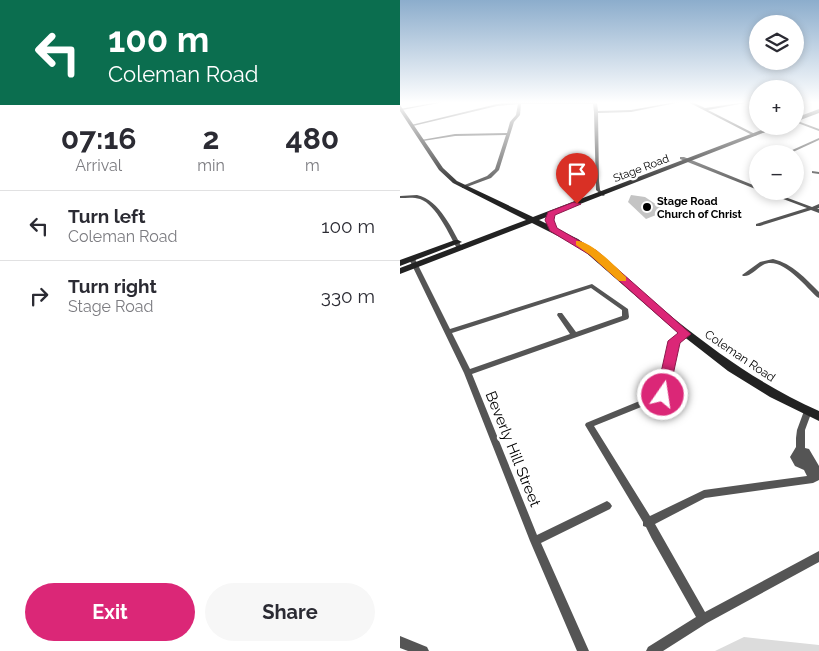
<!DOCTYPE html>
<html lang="en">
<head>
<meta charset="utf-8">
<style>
	:root { --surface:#fff; --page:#f7f7f7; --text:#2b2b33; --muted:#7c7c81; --line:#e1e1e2; --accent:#db2777 }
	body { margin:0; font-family:Raleway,sans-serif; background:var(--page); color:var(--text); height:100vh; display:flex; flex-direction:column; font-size:19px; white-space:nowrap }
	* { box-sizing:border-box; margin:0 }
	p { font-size:16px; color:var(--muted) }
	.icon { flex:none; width:28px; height:28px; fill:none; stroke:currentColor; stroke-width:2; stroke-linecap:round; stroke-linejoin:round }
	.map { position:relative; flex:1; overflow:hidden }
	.side { display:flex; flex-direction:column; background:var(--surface); width:400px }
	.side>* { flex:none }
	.hud { background:#0b6e4f; color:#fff; overflow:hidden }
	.tools { position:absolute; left:349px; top:15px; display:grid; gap:10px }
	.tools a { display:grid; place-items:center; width:55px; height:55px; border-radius:50%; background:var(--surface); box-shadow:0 2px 8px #0003; font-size:25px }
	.pin { position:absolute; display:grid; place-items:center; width:42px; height:42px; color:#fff; margin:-51px -21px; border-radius:50% 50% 50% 0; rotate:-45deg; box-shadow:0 0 5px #0007 }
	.pin .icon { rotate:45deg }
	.me { position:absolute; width:55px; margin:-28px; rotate:13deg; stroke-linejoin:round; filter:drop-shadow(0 0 4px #0008) }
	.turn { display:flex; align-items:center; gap:18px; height:105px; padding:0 25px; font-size:22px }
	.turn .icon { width:65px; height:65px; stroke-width:2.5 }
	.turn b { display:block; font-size:35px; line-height:42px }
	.eta { display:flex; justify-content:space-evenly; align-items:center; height:85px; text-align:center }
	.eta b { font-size:30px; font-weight:700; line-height:35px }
	.action { display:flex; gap:10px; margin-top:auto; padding:10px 25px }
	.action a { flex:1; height:58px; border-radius:30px; background:var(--accent); color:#fff; font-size:20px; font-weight:700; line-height:58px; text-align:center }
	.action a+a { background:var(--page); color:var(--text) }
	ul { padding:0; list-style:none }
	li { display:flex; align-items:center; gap:15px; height:70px; padding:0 25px; border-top:1px solid var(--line) }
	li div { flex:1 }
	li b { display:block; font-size:19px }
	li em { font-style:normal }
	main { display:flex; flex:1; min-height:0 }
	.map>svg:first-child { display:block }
	.green { fill:#dcdcdc }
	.building { fill:#c4c4c4 }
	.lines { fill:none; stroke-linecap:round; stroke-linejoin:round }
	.minor { fill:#555; fill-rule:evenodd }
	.secondary { fill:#222; fill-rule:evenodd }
	.route { fill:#db2777; stroke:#8e194d }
	.slow { fill:#f59e0b }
	.poi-dot { fill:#000; stroke:#fff; stroke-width:2 }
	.labels { text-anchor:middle; stroke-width:5; stroke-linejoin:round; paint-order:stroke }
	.far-street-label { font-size:11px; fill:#000; stroke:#fff }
	.far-poi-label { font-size:11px; font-weight:bold; fill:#000; stroke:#fff; text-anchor:start }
	.street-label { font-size:12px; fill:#000; stroke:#fff }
	.near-street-label { font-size:15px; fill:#000; stroke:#fff }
</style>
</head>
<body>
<main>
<section class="side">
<div class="hud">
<div class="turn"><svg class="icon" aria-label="left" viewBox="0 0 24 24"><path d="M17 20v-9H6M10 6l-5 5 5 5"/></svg><div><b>100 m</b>Coleman Road</div></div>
</div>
<div class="eta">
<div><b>07:16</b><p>Arrival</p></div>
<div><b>2</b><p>min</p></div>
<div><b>480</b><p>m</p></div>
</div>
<ul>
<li><svg class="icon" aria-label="left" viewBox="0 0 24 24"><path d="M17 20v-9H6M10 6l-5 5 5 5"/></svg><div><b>Turn left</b><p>Coleman Road</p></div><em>100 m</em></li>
<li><svg class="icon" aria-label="right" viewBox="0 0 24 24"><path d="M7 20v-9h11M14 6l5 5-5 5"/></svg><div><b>Turn right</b><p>Stage Road</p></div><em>330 m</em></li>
</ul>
<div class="action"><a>Exit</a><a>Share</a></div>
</section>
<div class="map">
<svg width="419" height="651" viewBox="0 0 419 651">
	<rect width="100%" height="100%" fill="#fff"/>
	<path class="green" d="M344,637L419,645V651H315Z"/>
	<path class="building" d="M231,195L245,197L266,211L246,219L228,202Z"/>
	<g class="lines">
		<g class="minor">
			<path d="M39,102H44L2,110L0,109Z"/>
			<path d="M112,102H195L197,103L198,111L231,110L276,102H281L231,112L198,113L199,181L200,190L205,195L203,196L196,190L194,112L193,104H121L120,115L114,122L99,170L91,178L64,188H62V186L87,176L95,169L106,135L55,136L23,141L21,140L55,134L107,133L110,122L116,115L118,104L97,106L13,126L11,125L97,104Z"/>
			<path d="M288,102H292L305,108L346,102L345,103L308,110L357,135L354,136Z"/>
			<path d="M395,120L419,129V131L395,122Z"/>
			<path d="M419,138V140L393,152L390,151Z"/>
			<path d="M280,157H284L358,187V190L280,159Z"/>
			<path d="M412,171L419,172V174L412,173Z"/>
			<path d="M362,191H369L412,207L419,204V208H417L419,209V213L411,210L360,226H356V224L407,208Z"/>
			<path d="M17,195C40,200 53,231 63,249L62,250H58C49,235 37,205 20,199C14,197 6,198 0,198V196Z"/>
			<path d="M12,257L15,259L50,329L192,284L228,309L229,317L228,319L72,374L137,535L207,501L210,503L212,506L210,509L141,543L189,651H177L130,541L64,373L9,259ZM191,288L222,310V316L176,332L162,313H158L157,315L170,334L70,369L52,333Z"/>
			<path d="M373,259C393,264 405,278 419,292V298L417,297C405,286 381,255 363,265C356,269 350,277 343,276L342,275L360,262Z"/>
			<path d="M284,332H288L290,334L277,342L266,397L194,426L250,516L304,490L407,476L404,470L395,466L390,457L396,447V438L397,430L404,411L405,409L408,408L411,409L412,411L405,430V448L409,449L419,466V480L413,483L305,498L255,524L305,612L419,551V562L307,623L263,651H246L248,647L296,617L252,539L246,527L243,526V522L185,425L186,423L259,393L270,341L271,339Z"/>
			<path d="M0,636L27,647L29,651H8L0,648Z"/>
		</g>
		<g class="secondary">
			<path d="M0,105L43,168L57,181L133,217L372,126H381L139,220L178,239L189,247C219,270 247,297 277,321C321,356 367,388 419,411V421L370,397L328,371L269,325L183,250L172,243L132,223L0,274V268L126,220L53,183L39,170L0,111Z"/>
			<path d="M419,109V113L395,122V118Z"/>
			<path d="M55,240H58L62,242L0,266V260Z"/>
		</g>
	</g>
	<linearGradient id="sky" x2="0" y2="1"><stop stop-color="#8cadcc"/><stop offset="0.53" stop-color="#fff"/><stop offset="1" stop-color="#fff" stop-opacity="0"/></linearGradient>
	<rect width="419" height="193" fill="url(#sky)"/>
	<path class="route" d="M174,202L181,204L155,215L154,220L157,228L197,251L291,334L280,343L268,398H258L256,395L268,341L278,333L190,255L150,231L145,220L148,212Z"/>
	<path class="slow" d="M176,241C189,239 216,267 226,277V281H219L190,255L176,245Z"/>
	<circle class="poi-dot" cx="247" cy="207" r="5"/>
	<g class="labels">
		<g class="far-street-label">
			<text transform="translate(241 168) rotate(-21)" y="4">Stage Road</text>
		</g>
		<g class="far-poi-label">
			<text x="257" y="205">Stage Road<tspan x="257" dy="13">Church of Christ</tspan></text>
		</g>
		<g class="street-label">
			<text transform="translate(340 356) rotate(34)" y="4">Coleman Road</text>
		</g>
		<g class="near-street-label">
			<text transform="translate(113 449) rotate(68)" y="5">Beverly Hill Street</text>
		</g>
	</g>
</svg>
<div class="tools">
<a><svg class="icon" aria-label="layers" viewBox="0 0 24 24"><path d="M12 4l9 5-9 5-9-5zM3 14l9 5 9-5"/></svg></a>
<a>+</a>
<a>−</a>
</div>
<div class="pin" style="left:177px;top:204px;background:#d93025"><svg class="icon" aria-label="arrive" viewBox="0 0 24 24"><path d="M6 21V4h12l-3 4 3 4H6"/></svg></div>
<svg class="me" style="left:263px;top:395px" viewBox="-20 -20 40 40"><circle r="17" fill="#db2777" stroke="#fff" stroke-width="3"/><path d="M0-11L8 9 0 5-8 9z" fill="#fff"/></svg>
</div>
</main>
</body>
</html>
